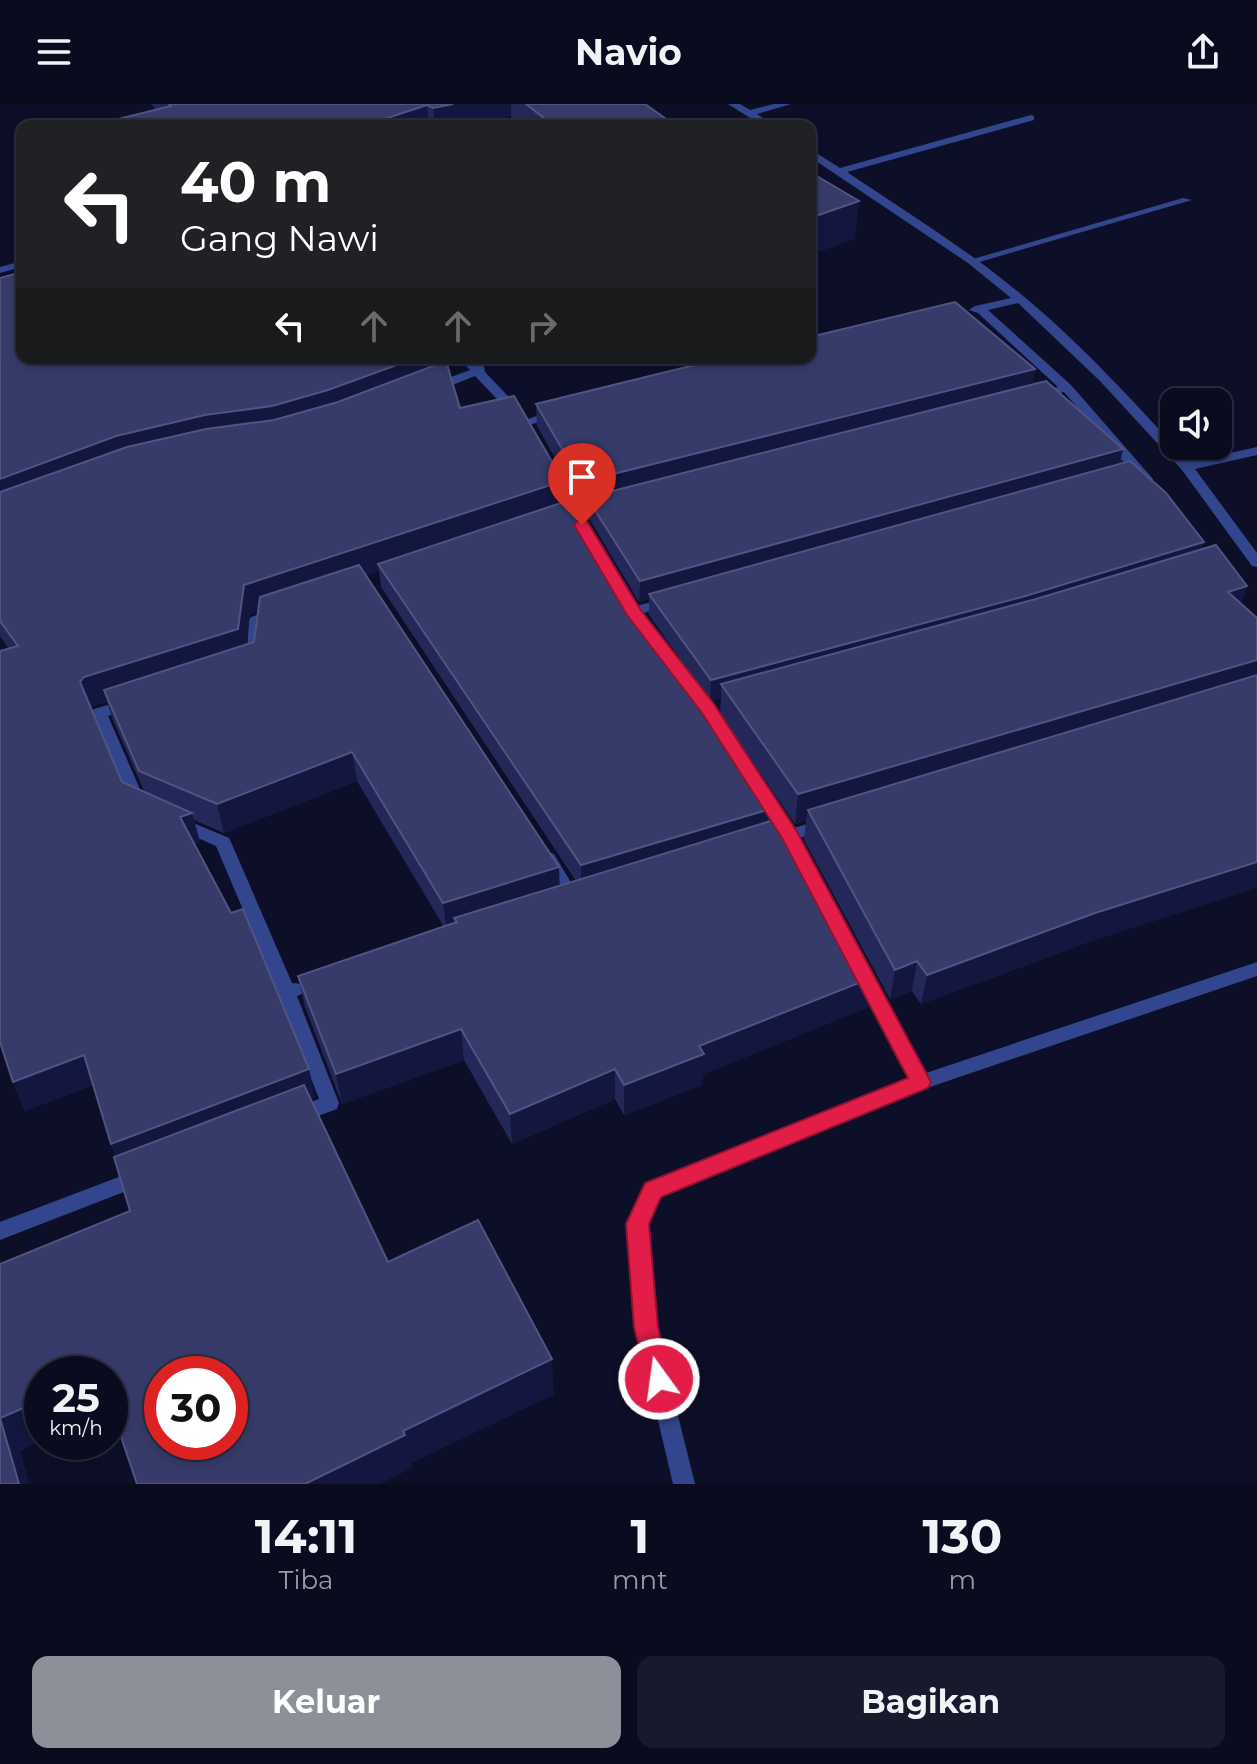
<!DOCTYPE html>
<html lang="id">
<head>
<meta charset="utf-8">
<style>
	:root { --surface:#0a0b1f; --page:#18192c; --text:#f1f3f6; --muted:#999ba4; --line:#2a2b3d; --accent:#8c9099 }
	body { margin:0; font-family:Montserrat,sans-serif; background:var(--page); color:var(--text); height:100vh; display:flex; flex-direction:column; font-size:30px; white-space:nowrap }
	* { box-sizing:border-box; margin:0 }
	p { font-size:26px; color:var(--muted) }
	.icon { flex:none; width:44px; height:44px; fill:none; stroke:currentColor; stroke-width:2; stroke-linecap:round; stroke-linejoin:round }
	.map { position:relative; height:1380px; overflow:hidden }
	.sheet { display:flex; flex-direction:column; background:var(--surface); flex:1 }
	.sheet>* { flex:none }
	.top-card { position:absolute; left:16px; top:16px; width:800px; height:244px; border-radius:16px; box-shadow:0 4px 12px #0003,0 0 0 2px var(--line); background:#202124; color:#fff; overflow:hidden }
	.fabs { position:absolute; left:1160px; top:284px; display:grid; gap:16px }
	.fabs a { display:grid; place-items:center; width:72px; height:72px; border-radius:16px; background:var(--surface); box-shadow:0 4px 12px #0003,0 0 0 2px var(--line); font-size:40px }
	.speed { position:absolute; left:24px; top:1252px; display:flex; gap:16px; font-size:40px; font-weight:700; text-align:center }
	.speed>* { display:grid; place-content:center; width:104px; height:104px; border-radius:50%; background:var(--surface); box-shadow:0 4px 12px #0003,0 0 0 2px var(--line); line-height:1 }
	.speed small { font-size:20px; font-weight:400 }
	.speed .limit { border:12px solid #d22; background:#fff; color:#111 }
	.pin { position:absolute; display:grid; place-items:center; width:68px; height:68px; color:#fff; margin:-82px -34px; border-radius:50% 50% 50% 0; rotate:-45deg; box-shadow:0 0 8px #0007 }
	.pin .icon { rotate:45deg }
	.me { position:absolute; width:88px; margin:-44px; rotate:346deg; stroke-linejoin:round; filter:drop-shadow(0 0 6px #0008) }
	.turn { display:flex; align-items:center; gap:28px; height:168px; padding:0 32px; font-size:36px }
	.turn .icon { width:104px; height:104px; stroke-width:2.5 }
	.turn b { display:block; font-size:56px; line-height:68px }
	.lanes { display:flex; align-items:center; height:76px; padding:0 32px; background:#0003; justify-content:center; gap:40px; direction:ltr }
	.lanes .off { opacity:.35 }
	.eta { display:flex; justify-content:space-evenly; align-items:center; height:136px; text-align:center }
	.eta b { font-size:48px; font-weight:700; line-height:56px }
	.cta { display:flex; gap:16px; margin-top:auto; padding:16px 32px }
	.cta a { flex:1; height:92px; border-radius:16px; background:var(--accent); color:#fff; font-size:32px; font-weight:700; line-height:92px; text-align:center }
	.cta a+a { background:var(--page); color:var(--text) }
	header { display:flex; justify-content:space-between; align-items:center; height:104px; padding:0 32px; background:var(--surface); font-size:36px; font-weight:700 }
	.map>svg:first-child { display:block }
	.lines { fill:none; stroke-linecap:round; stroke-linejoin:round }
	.service { fill:#33468d; fill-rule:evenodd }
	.minor { fill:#33468d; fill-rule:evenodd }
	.tertiary { fill:#33468d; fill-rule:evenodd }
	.wall { fill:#242859; fill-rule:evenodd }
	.shaded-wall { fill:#13163e }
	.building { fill:#373b6a; stroke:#505482; stroke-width:2; fill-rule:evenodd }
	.route { fill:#e11d48; stroke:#92132f; stroke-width:2 }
</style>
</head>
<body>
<header><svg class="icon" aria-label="menu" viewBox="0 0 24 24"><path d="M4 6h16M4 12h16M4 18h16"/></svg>Navio<svg class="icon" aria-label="share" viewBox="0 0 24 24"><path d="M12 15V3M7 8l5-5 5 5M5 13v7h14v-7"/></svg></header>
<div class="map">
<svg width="1257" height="1380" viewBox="0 0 1257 1380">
	<rect width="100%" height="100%" fill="#0d0f29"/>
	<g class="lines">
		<path class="service" d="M1183,94L1192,96L976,159L966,157Z"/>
		<g class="minor">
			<path d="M728,0H740L750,6L774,0H791L757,10L775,22H763Z"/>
			<path d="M1031,11L1034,12V16L847,68C906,108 967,145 1022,191C1083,241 1136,301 1190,358L1257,343V351L1195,365L1257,449V463L1252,462L1182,366L1100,277L1018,199L988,206L1071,281L1153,375V381H1143L1064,288L1032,295V289L1058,283L978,209L969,206L975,202L1011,194L968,159L810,53V45L840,64Z"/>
			<path d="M77,17L85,22H73L74,18Z"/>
			<path d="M459,254H472L484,263L485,268L523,308V314H515L475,272L437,287H429V281L470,266Z"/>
			<path d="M558,305L562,306V312L525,322L519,318Z"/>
			<path d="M553,364L560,368L583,409L581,412L576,413L569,409L546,368Z"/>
			<path d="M667,494L672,495L674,498L672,501L633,512L626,507L628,504Z"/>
			<path d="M276,505L283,510L281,513L263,519L261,548L254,553L249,551L247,548L249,516L251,513Z"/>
			<path d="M690,576L695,577L728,623L731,627L728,631H718L685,585L683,581L685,577Z"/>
			<path d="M128,595L136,600L133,604L108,612L146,699L138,705L130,699L91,609L94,605Z"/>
			<path d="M179,713L229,734L231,738L292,879L302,880L305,885L302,890L297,892L339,999L337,1005L296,1020L289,1018L287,1012L289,1006L319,995L278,888L216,742L173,723L171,719L173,715Z"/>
			<path d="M827,714L835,720L833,724L776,741L768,735L770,731Z"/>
			<path d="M548,748L554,750L579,792L581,797L579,802H567L540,754L542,750Z"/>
			<path d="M1257,858V872L927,984L660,1092L647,1120L656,1223L695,1380H673L636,1223L627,1120L646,1080L910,974L854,868L857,863L863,861L869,863L926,969Z"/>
			<path d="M140,1065L147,1067L150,1073L147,1079L0,1136V1118Z"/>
		</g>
		<g class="tertiary">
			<path d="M530,9L533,10V14L506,22H490Z"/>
			<path d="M22,157V163L0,169V163Z"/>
		</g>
	</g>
	<g class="wall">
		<path d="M151,0H645L676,22H512L511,12L467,22H119L118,15L156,6Z"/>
		<path d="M0,174L22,254L444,258L460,304L563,398L573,395V402L626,489L777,703L776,715L869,903L703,970L702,981L624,1011L615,995L512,1040L464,956L342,1000L305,903L298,872L444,823L357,677L224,729L194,716L200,738L194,740L315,993L311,995L388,1158L554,1290L411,1359L412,1364L112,1307L110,1308V1270L20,1347L29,1380H0L130,1107L115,1052L93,981L25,1007L13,978L9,545L0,532ZM379,467L381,483L576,777L560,781L366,471ZM258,507L254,538L246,540L250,510ZM107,598L112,614L144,687L122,678L91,605L93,602Z"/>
		<path d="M1035,265L1032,281L1123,345L1120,360L1204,438L1086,839L921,900L912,887L890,895L804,736L806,717L795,720L720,610L721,594L710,597L649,511V495L639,498L590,416L582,415L581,400L537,322L536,300Z"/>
	</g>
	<g class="shaded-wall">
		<path d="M453,0H511V12L467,22H435L433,4Z"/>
		<path d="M427,1L429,22H363Z"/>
		<path d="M859,97L855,135L810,151V114Z"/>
		<path d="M416,254H443L445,272L0,407V375L116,332Z"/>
		<path d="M1035,265L1031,287L589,399V397L581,395V378Z"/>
		<path d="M1123,345L1118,364L649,490V495L639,498L640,477Z"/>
		<path d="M563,377L564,405L378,460L379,467L250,510L244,555L104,586L107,598L93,602L89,607L80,578L84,573L244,481Z"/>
		<path d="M1204,438L1198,458L721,580V594L710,597L711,576Z"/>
		<path d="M1247,482L1238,511L1228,488Z"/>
		<path d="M1257,556V583L808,706L806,717L795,720L798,690Z"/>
		<path d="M352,648L357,677L224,729L217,700Z"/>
		<path d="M777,703L775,726L581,784V761Z"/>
		<path d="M192,709L200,738L188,743L180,713Z"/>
		<path d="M1257,758V784L1086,839L921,900L927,871L1095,809Z"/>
		<path d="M559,763L560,791L457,818L454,814L455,824L447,827L443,799Z"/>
		<path d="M917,857L912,887L890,895L895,866Z"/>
		<path d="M874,873L869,903L703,970L702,981L624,1011V981L699,942Z"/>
		<path d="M461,925L464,956L342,1000L336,970Z"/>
		<path d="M84,951L95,980L25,1007L13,978Z"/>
		<path d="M309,965L315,993L121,1068L111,1040Z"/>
		<path d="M615,965V995L512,1040L510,1010Z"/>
		<path d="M552,1255L554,1290L411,1359L412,1364L380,1380H305L403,1327Z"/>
		<path d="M42,1296V1337L20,1347L29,1380H19L0,1314Z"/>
	</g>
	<g class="building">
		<path d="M169,0H453L433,4L427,1L363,22H124L118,15L171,2Z"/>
		<path d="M526,0H645L676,22H554Z"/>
		<path d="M810,68L859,97L810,114Z"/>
		<path d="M22,168V254H416L328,286L272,302L205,311L116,332L0,375V174Z"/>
		<path d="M955,198L1035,265L581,378L536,300L723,254H810V233Z"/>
		<path d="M446,257L460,304L514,292L563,377L244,481L238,525L84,573L80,578L122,678L192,709L180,713L231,809L243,805L309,965L111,1040L84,951L13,978L0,938V547L18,542L0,517V388L127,343L206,325L274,316L338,298Z"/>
		<path d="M1046,277L1123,345L640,477L589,397L581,395Z"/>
		<path d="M1130,357L1166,389L1204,438L1022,493L711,576L649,490Z"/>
		<path d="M573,395L572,400L626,489L777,703L581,761L378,460Z"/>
		<path d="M1216,441L1247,482L1228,488L1257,514V556L798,690L721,580L1036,495Z"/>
		<path d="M359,461L559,763L443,799L352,648L217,700L139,667L104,586L254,538L260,493Z"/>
		<path d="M1257,571V758L1095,809L927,871L917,857L895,866L808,706Z"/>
		<path d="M787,712L874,873L699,942L704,950L624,981L615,965L510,1010L461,925L336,970L298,872L457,818L454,814Z"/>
		<path d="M304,981L388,1158L478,1116L552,1255L403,1327L405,1331L305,1380H137L110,1300V1270H42V1296L0,1314L19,1380H0V1160L130,1107L114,1053ZM162,1270H230V1338H162Z"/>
	</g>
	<path class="route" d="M577,417H587L640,505L714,600L796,726L931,978L928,984L661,1093L649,1120L658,1223L671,1275L668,1284L659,1287L650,1284L647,1275L634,1223L626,1120L645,1079L908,974L782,734L702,609L627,511L574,421Z"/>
</svg>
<div class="fabs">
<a><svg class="icon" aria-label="sound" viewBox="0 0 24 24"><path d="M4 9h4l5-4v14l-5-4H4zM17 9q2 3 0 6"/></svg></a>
</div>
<div class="speed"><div>25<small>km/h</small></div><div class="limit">30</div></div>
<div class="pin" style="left:582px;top:421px;background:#d93025"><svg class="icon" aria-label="arrive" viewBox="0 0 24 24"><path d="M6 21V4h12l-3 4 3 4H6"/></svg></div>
<svg class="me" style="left:659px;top:1275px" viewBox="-20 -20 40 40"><circle r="17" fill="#e11d48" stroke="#fff" stroke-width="3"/><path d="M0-11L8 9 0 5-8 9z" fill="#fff"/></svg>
<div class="top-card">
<div class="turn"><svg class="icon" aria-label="left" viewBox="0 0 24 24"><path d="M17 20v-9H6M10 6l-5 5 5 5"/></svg><div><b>40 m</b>Gang Nawi</div></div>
<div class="lanes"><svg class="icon" aria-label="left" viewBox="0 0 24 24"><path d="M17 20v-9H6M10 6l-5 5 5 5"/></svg><svg class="icon off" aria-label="ahead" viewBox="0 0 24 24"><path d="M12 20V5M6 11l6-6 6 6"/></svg><svg class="icon off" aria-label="ahead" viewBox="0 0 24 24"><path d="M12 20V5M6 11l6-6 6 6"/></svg><svg class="icon off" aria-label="right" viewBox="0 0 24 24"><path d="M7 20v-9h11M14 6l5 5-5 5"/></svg></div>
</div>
</div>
<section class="sheet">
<div class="eta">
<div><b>14:11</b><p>Tiba</p></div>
<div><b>1</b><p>mnt</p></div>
<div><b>130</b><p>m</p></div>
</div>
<div class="cta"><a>Keluar</a><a>Bagikan</a></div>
</section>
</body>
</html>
